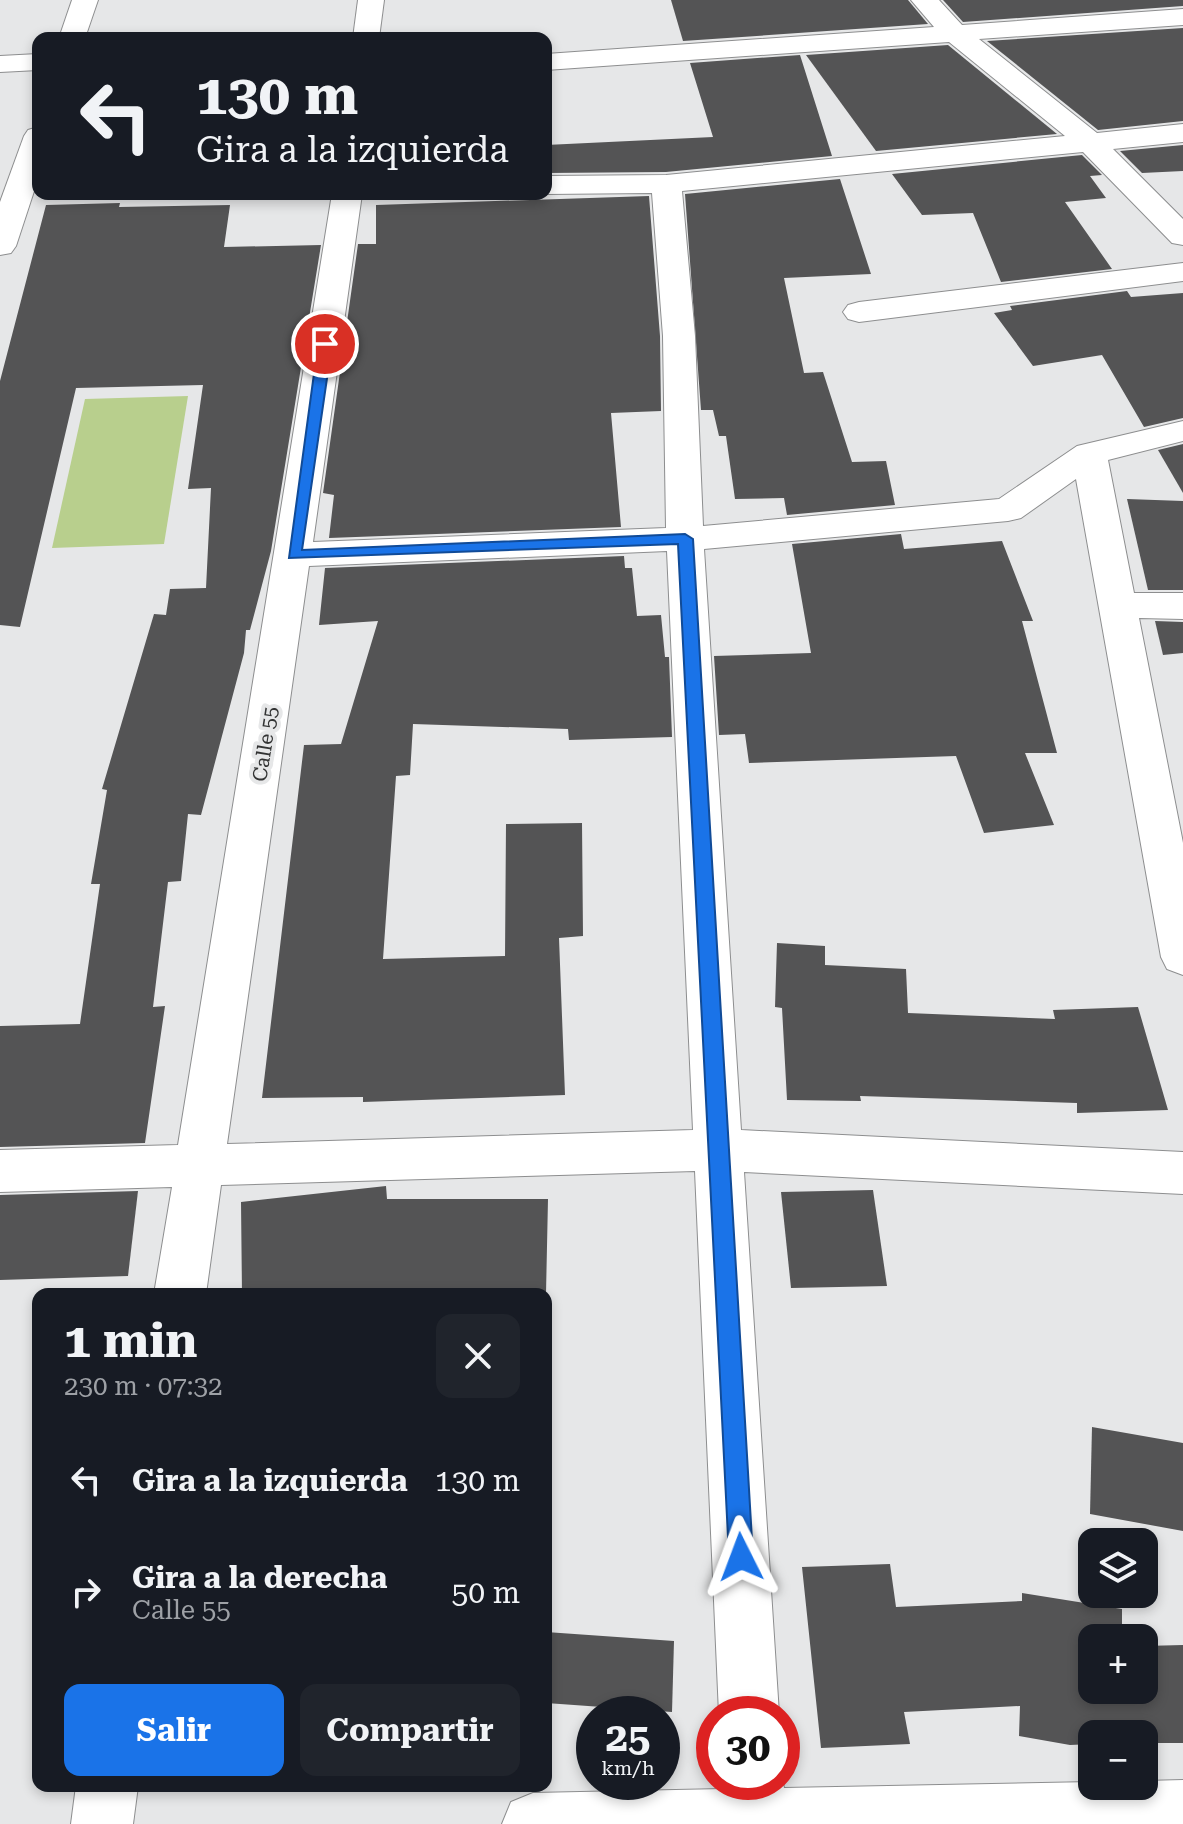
<!DOCTYPE html>
<html lang="es">
<head>
<meta charset="utf-8">
<style>
	:root { --surface:#171b24; --page:#20242c; --text:#f1f3f6; --muted:#9ea1a6; --accent:#1a73e8 }
	body { margin:0; font-family:"Roboto Serif",serif; background:var(--page); color:var(--text); height:100vh; display:flex; flex-direction:column; font-size:30px; white-space:nowrap }
	* { box-sizing:border-box; margin:0 }
	p { font-size:26px; color:var(--muted) }
	.icon { flex:none; width:44px; height:44px; fill:none; stroke:currentColor; stroke-width:2; stroke-linecap:round; stroke-linejoin:round }
	.map { position:relative; flex:1; overflow:hidden }
	.drawer { position:absolute; left:32px; top:1288px; width:520px; height:504px; display:flex; flex-direction:column; background:var(--surface); border-radius:16px; box-shadow:0 4px 12px #0003 }
	.drawer>* { flex:none }
	.hud { position:absolute; left:32px; top:32px; width:520px; height:168px; border-radius:16px; box-shadow:0 4px 12px #0003; background:#171b24; color:var(--text); overflow:hidden }
	.tools { position:absolute; left:1078px; top:1528px; display:grid; gap:16px }
	.tools a { display:grid; place-items:center; width:80px; height:80px; border-radius:16px; background:var(--surface); box-shadow:0 4px 12px #0003; font-size:40px }
	.speed { position:absolute; left:576px; top:1696px; display:flex; gap:16px; font-size:40px; font-weight:700; text-align:center }
	.speed>* { display:grid; place-content:center; width:104px; height:104px; border-radius:50%; background:var(--surface); box-shadow:0 4px 12px #0003; line-height:1 }
	.speed small { font-size:20px; font-weight:400 }
	.speed .limit { border:12px solid #d22; background:#fff; color:#111 }
	.pin { position:absolute; display:grid; place-items:center; width:68px; height:68px; color:#fff; margin:-34px; border:4px solid #fff; border-radius:50%; box-shadow:0 2px 8px #0007 }
	.me { position:absolute; width:88px; margin:-44px; rotate:357deg; stroke-linejoin:round; filter:drop-shadow(0 0 6px #0008) }
	.turn { display:flex; align-items:center; gap:28px; height:168px; padding:0 32px; font-size:36px }
	.turn .icon { width:104px; height:104px; stroke-width:2.5 }
	.turn b { display:block; font-size:56px; line-height:68px }
	.round { display:grid; place-items:center; flex:none; width:84px; height:84px; border-radius:16px; background:var(--page) }
	.overview { display:flex; align-items:center; justify-content:space-between; height:136px; padding:0 32px }
	h1 { font-size:48px; font-weight:700; line-height:60px }
	.cta { display:flex; gap:16px; margin-top:auto; padding:16px 32px }
	.cta a { flex:1; height:92px; border-radius:16px; background:var(--accent); color:#fff; font-size:32px; font-weight:700; line-height:92px; text-align:center }
	.cta a+a { background:var(--page); color:var(--text) }
	ul { padding:0; list-style:none }
	li { display:flex; align-items:center; gap:24px; height:112px; padding:0 32px }
	li div { flex:1 }
	li b { display:block; font-size:30px }
	li em { font-style:normal }
	.map>svg:first-child { display:block }
	.green { fill:#b8cf8d }
	.building { fill:#545455 }
	.lines { fill:none; stroke-linecap:round; stroke-linejoin:round }
	.minor-casing { stroke:#8d8e8f; stroke-width:2 }
	.minor { fill:#fff; fill-rule:evenodd }
	.route { fill:#1a73e8; stroke:#114b97; stroke-width:2 }
	.labels { text-anchor:middle; stroke-width:8; stroke-linejoin:round; paint-order:stroke }
	.street-label { font-size:20px; fill:#323333; stroke:#e6e7e8 }
</style>
</head>
<body>
<div class="map">
<svg width="1183" height="1824" viewBox="0 0 1183 1824">
	<rect width="100%" height="100%" fill="#e6e7e8"/>
	<path class="green" d="M188,396L164,544L52,548L85,399Z"/>
	<g class="building">
		<path d="M671,0H908L928,24L683,41Z"/>
		<path d="M943,0H1183V6L963,22Z"/>
		<path d="M1183,28V121L1098,130L987,41Z"/>
		<path d="M948,45L1057,134L876,151L806,55Z"/>
		<path d="M800,55L832,156L666,172L546,173V145L713,137L690,63Z"/>
		<path d="M1183,145V171L1142,173L1120,151Z"/>
		<path d="M1082,155L1102,175L1090,176L1106,198L1065,202L1112,269L1001,282L973,213L922,215L892,174Z"/>
		<path d="M840,179L871,274L784,278L804,373L823,372L852,462L886,461L895,505L787,515L784,498L735,499L726,436H719L713,410H701L685,194Z"/>
		<path d="M649,196L660,336L661,411L611,413L621,527L329,538L334,495L323,493L358,244H376V205Z"/>
		<path d="M120,203L119,207L230,205L224,247L321,245L271,551L250,630H246L244,653L201,815L188,814L181,881L168,882L153,1007L165,1006L145,1143L0,1147V1026L80,1024L100,884H91L107,790L102,789L154,614L166,615L170,589L206,588L211,488L188,489L203,385L76,388L20,627L0,625V381L46,205Z"/>
		<path d="M1127,291L1131,297L1183,293V418L1144,427L1102,355L1033,366L994,313L1012,310L1010,306Z"/>
		<path d="M1183,444V493L1158,450Z"/>
		<path d="M1127,499L1183,501V590H1148Z"/>
		<path d="M901,534L904,549L1002,541L1033,621H1022L1057,753H1025L1054,825L984,833L956,756L749,763L745,734L719,735L714,656L811,653L792,544Z"/>
		<path d="M624,556L625,568H632L637,616L661,615L665,657H669L672,737L569,740L568,729L413,724L410,775L396,776L383,959L505,956L506,824L582,823L583,936L559,938L565,1095L363,1102V1097L262,1098L304,745L341,744L378,621L319,625L325,568Z"/>
		<path d="M1155,621L1183,622V653L1163,655Z"/>
		<path d="M777,943L825,946V965L906,969L908,1013L1055,1019L1053,1010L1138,1007L1168,1110L1077,1113V1103L860,1096L861,1101L787,1100L782,1008L775,1007Z"/>
		<path d="M386,1186L387,1199H548L546,1294H242L241,1202Z"/>
		<path d="M873,1190L887,1286L791,1288L781,1192Z"/>
		<path d="M138,1191L128,1276L0,1280V1195Z"/>
		<path d="M1092,1427L1183,1443V1531L1090,1514Z"/>
		<path d="M890,1564L896,1607L1022,1601V1593L1122,1609V1638H1092V1690H1144V1646L1183,1645V1743H1144V1734H1092V1744L1070,1745L1019,1736L1020,1706L904,1712L910,1744L821,1748L802,1567Z"/>
		<path d="M546,1632L674,1641L672,1712L546,1703Z"/>
	</g>
	<g class="lines">
		<g class="minor-casing">
			<g id="minor">
				<path d="M72,0H98L85,38H59Z"/>
				<path d="M358,0H384L379,38H353Z"/>
				<path d="M911,0H939L962,25L1183,9V25L979,39L1097,133L1183,124V142L1113,149L1183,219V245L1172,243L1083,152L682,191L695,336L703,526L999,499L1077,446L1183,421V441L1108,460L1134,593H1183V619L1139,618L1183,843V975L1167,969L1161,957L1076,479L1021,518L1008,521L704,549L741,1130L1183,1152V1194L744,1172L779,1714H719L695,1171L221,1185L206,1294H154L172,1187L0,1192V1150L178,1145L332,194H362L313,542L666,528L663,336L652,193L546,194V176L666,175L1065,136L949,42L546,70V54L934,27ZM667,551L693,1130L227,1144L309,566Z"/>
				<path d="M38,54V70L0,72V56Z"/>
				<path d="M38,127V179L16,246L11,253L0,255V202L24,136L28,130Z"/>
				<path d="M1183,263V281L859,322L848,319L843,312L848,305L859,302Z"/>
				<path d="M782,1778L784,1788L1092,1782V1786H1144V1781L1183,1780V1824H502L511,1802L533,1793L723,1789V1782H782Z"/>
				<path d="M76,1786H138L133,1824H71Z"/>
			</g>
		</g>
		<use href="#minor" class="minor"/>
	</g>
	<path class="route" d="M325,340L332,344L302,550L685,534L693,539L753,1557L749,1565L741,1569L733,1565L729,1557L678,544L289,558L318,344Z"/>
	<g class="labels">
		<g class="street-label">
			<text transform="translate(265 744) rotate(-81)" y="7">Calle 55</text>
		</g>
	</g>
</svg>
<div class="tools">
<a><svg class="icon" aria-label="layers" viewBox="0 0 24 24"><path d="M12 4l9 5-9 5-9-5zM3 14l9 5 9-5"/></svg></a>
<a>+</a>
<a>−</a>
</div>
<div class="speed"><div>25<small>km/h</small></div><div class="limit">30</div></div>
<div class="pin" style="left:325px;top:344px;background:#d93025"><svg class="icon" aria-label="arrive" viewBox="0 0 24 24"><path d="M6 21V4h12l-3 4 3 4H6"/></svg></div>
<svg class="me" style="left:741px;top:1557px" viewBox="-20 -20 40 40"><path d="M0-17L14 15 0 8-14 15z" fill="#1a73e8" stroke="#fff" stroke-width="4"/></svg>
<div class="hud">
<div class="turn"><svg class="icon" aria-label="left" viewBox="0 0 24 24"><path d="M17 20v-9H6M10 6l-5 5 5 5"/></svg><div><b>130 m</b>Gira a la izquierda</div></div>
</div>
<section class="drawer">
<div class="overview"><div><h1>1 min</h1><p>230 m · 07:32</p></div><a class="round"><svg class="icon" aria-label="close" viewBox="0 0 24 24"><path d="M6 6l12 12M18 6L6 18"/></svg></a></div>
<ul>
<li><svg class="icon" aria-label="left" viewBox="0 0 24 24"><path d="M17 20v-9H6M10 6l-5 5 5 5"/></svg><div><b>Gira a la izquierda</b></div><em>130 m</em></li>
<li><svg class="icon" aria-label="right" viewBox="0 0 24 24"><path d="M7 20v-9h11M14 6l5 5-5 5"/></svg><div><b>Gira a la derecha</b><p>Calle 55</p></div><em>50 m</em></li>
</ul>
<div class="cta"><a>Salir</a><a>Compartir</a></div>
</section>
</div>
</body>
</html>
